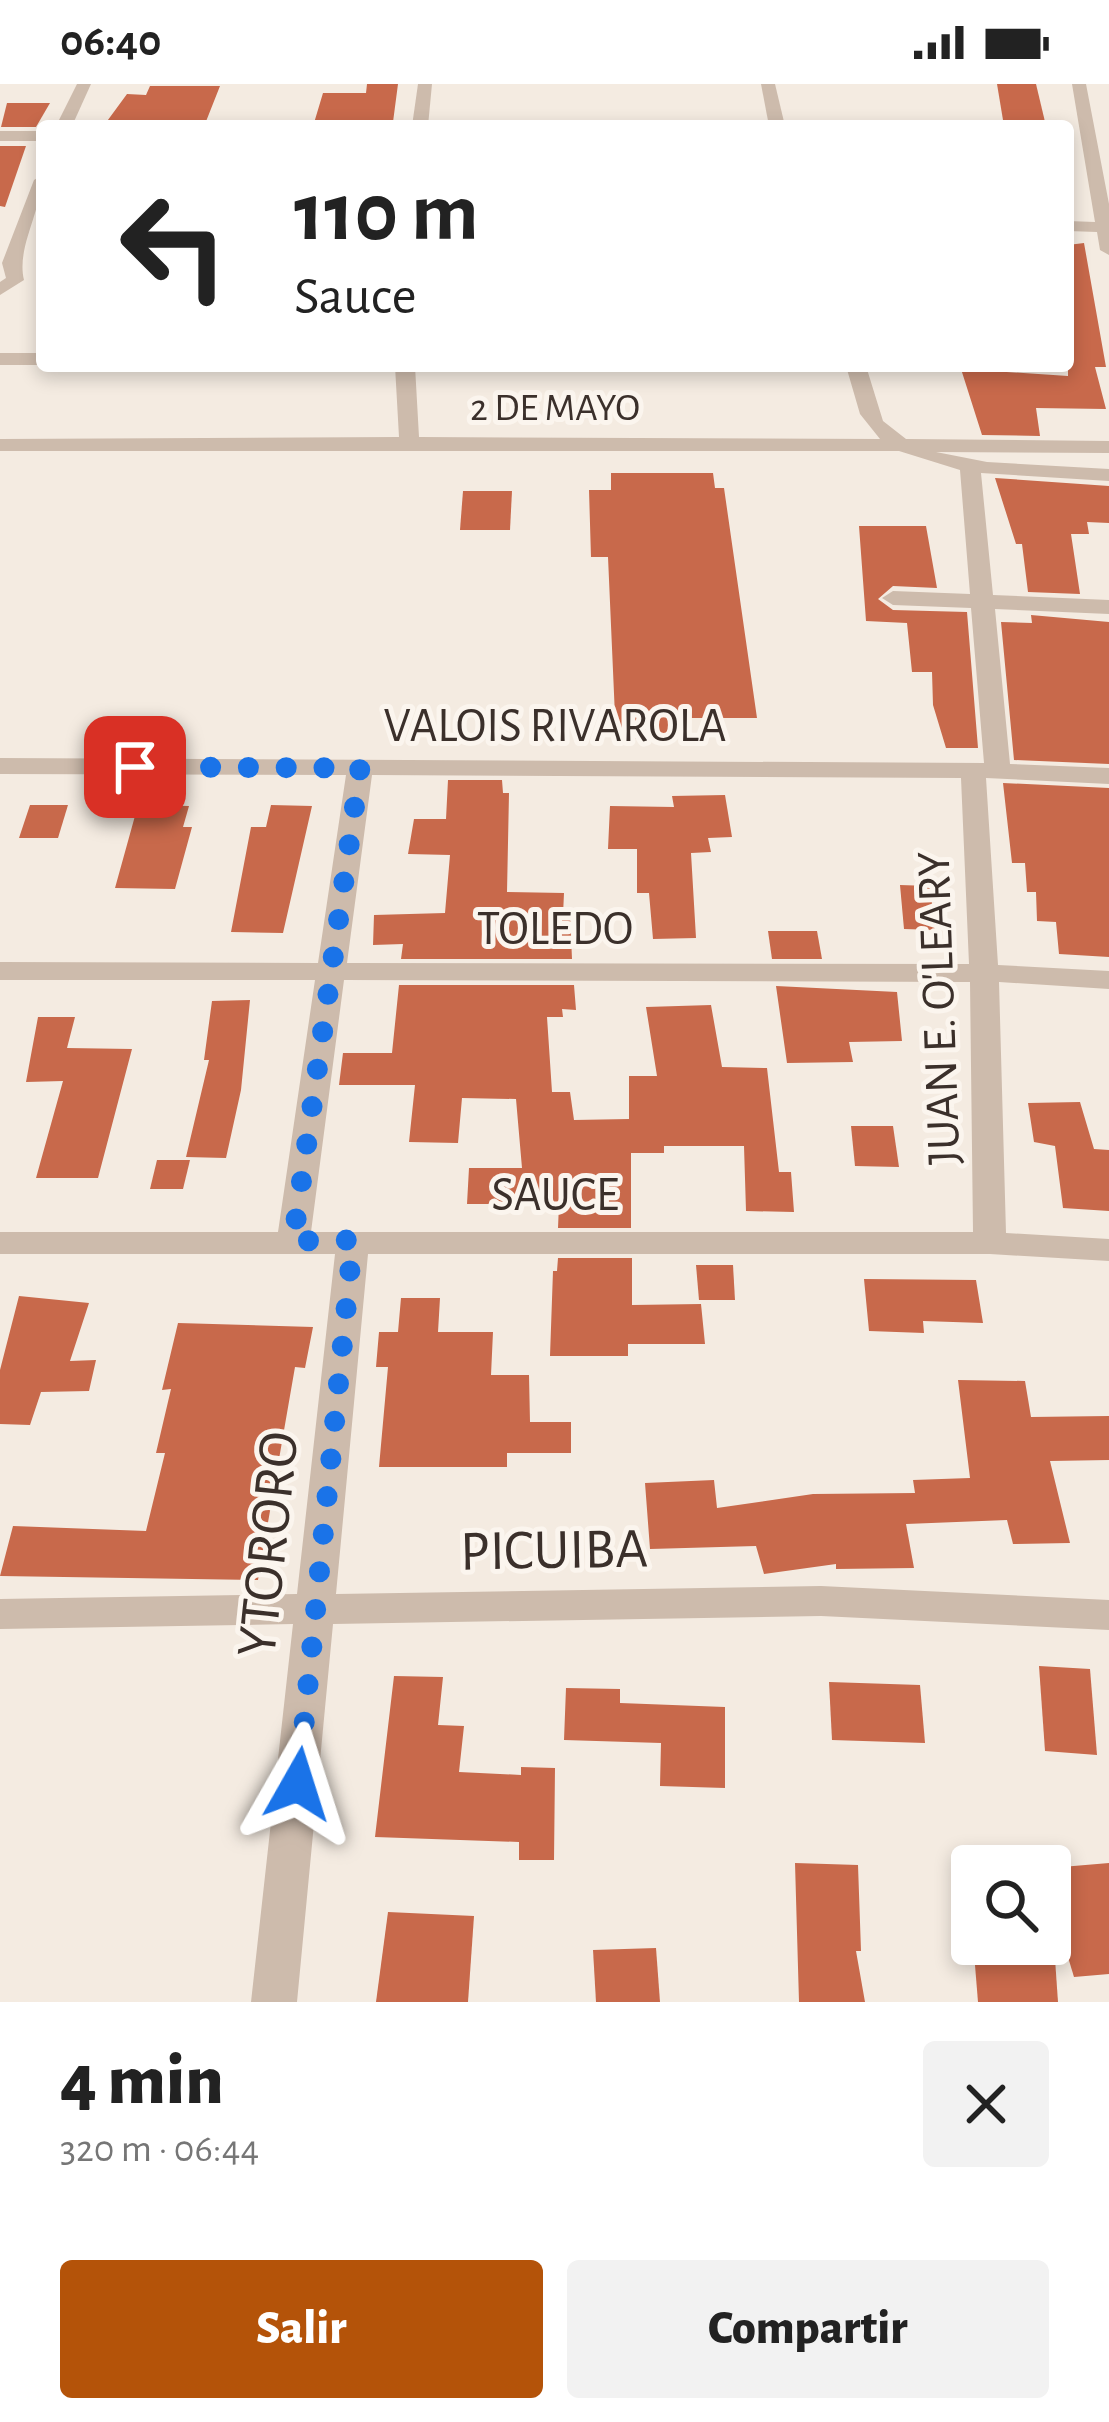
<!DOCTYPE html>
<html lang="es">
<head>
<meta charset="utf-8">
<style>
	:root { --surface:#fff; --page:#f2f2f2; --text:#222; --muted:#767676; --accent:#b45309 }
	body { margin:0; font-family:"Alegreya Sans",sans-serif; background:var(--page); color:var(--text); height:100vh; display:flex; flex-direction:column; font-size:45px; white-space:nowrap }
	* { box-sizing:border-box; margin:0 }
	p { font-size:39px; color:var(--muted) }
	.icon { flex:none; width:66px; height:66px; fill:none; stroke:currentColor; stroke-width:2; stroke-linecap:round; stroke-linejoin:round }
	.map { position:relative; height:1918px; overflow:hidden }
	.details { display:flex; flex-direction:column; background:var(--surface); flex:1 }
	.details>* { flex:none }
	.top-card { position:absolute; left:36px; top:36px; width:1038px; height:252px; border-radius:12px; box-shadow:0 6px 18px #0003; background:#fff; color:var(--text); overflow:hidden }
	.tools { position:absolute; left:951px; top:1761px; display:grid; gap:24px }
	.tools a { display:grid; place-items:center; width:120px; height:120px; border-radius:12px; background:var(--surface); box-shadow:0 6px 18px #0003; font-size:60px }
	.pin { position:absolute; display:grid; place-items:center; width:102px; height:102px; color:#fff; margin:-51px; border-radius:24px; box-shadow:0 6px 18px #0006 }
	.me { position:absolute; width:132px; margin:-66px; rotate:6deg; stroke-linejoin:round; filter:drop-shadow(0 0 9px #0008) }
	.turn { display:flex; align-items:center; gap:42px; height:252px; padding:0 60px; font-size:54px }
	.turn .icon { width:156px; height:156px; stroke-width:2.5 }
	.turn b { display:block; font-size:84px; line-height:102px }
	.round { display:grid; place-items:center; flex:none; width:126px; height:126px; border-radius:12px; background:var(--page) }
	.head { display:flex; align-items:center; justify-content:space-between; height:204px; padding:0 60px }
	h1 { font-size:72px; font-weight:800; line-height:90px }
	.primary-button { display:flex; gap:24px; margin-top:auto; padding:24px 60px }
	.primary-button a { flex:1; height:138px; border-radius:12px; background:var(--accent); color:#fff; font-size:48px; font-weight:800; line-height:138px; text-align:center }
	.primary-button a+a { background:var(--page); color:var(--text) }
	.status { display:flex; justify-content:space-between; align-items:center; height:84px; padding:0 60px; background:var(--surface); direction:ltr }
	.status svg { height:33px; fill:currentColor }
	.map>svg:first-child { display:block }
	.building { fill:#c8694b }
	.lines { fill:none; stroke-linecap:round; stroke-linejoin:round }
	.street { fill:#cdbbac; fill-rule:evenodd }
	.route { stroke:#1a73e8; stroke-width:21; stroke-dasharray:0 37.8 }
	.labels { text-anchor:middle; stroke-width:10; stroke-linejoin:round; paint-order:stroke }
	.far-street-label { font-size:39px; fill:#3b302b; stroke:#fbf5ee }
	.street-label { font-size:48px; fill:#3b302b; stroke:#fbf5ee }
	.near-street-label { font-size:57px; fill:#3b302b; stroke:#fbf5ee }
</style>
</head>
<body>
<div class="status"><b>06:40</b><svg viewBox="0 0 49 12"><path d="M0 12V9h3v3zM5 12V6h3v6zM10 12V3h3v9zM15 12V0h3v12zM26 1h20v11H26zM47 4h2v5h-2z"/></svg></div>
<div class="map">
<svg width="1109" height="1918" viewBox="0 0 1109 1918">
	<rect width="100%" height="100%" fill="#f4ebe1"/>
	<g class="building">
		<path d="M367,0H398L393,38L314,39L323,9H366Z"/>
		<path d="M997,0H1036L1046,42H1004Z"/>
		<path d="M150,2H220L205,40H105L127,10L146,11Z"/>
		<path d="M7,19H50L36,43H1Z"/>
		<path d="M0,62H26L5,123L0,122Z"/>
		<path d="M1084,159L1106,283H1095L1106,325L1036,324L1040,352L982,351L961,285L1068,292V161Z"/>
		<path d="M611,389H713L715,404H724L757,634H674L675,655H616L608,473H591L589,406H611Z"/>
		<path d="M995,394L1109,402V439L1087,438L1089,450H1071L1080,510L1028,508L1022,460H1016Z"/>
		<path d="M463,407H512L510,446H460Z"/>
		<path d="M859,442H926L937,504L893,502L878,515L893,526L967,528L978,664H946L933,621L932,588H912L907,539L866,537Z"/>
		<path d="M1031,531L1109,538V680L1014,676L1001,538L1032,539Z"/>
		<path d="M448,696H502L503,709H509L507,808L564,809L563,831L570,830L572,875H401L403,860L373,861L374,831L445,829L450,771L408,770L414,735H446Z"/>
		<path d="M1003,699L1109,704V873L1059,870L1056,838L1037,837L1036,808H1027L1025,779H1012Z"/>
		<path d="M725,711L732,753L708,754L711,768L691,769L696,854L653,855L649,809H637V765H608L610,722L674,723L672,712Z"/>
		<path d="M30,721H68L58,754H19Z"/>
		<path d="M138,721L189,722L183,743H192L175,805L115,804Z"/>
		<path d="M271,721L312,722L283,849L231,848L251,743H266Z"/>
		<path d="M900,801L930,802L935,846L904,845Z"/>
		<path d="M768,847H817L822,875H772Z"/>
		<path d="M399,901H574L576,926L562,925L563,933H547L552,1008H570L574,1036L629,1035V992H657L646,923L711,921L722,983L767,984L779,1088H791L794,1128L746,1127L744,1062H664V1069H631V1144H558L559,1120H467L469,1084H522L516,1015L462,1014L458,1059L409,1058L415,1001H339L343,969H392Z"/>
		<path d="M776,902L897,908L902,957L849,958L853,978L787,979Z"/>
		<path d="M250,916L241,1006L226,1074L186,1073L209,976H204L212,917Z"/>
		<path d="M38,933H75L67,964L132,965L98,1094H36L63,997L26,998Z"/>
		<path d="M1080,1018L1094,1065L1109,1066V1127L1063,1124L1055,1062L1034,1058L1028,1019Z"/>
		<path d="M851,1042H893L899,1083L855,1082Z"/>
		<path d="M157,1076H190L183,1105H150Z"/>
		<path d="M558,1174H632V1221L701,1220L705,1260H628V1272H550L553,1187H557Z"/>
		<path d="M696,1181H733L735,1216H699Z"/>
		<path d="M864,1195L976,1196L983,1239L923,1237L924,1249L869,1247Z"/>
		<path d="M19,1212L89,1219L70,1277L96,1276L89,1307L41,1308L30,1341L0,1340V1286Z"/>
		<path d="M401,1214H440L438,1248H493L491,1291H529L530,1338H571V1369H507V1383H379L388,1283H376L379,1248H398Z"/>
		<path d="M178,1239L313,1243L305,1284L295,1283L258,1496L0,1492L13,1442L146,1447L165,1369H156L171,1305L162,1306Z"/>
		<path d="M958,1296L1025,1297L1031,1333L1109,1332V1376L1050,1377L1070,1459L1013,1460L1007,1436L906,1440L914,1484L836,1485V1480L764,1490L756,1462L650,1465L645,1399L714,1396L717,1424L813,1410L915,1409L913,1396L970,1394Z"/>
		<path d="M1039,1582L1090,1585L1097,1671L1045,1667Z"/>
		<path d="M394,1592L443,1593L438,1641L464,1642L459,1688L521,1691V1683L555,1684L554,1776H519V1758L375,1753Z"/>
		<path d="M829,1598L920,1601L925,1659L832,1656Z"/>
		<path d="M566,1604L620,1605V1619L725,1623V1704L660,1702L661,1659L564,1656Z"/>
		<path d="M795,1779L858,1781L861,1867H856L865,1918H799Z"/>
		<path d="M1109,1779V1890L1074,1893L1050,1814V1784Z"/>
		<path d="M388,1828L474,1832L468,1918H376Z"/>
		<path d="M656,1864L660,1918H596L593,1866Z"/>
		<path d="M974,1869L1055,1875L1058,1918H978Z"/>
	</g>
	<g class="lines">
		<g class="street">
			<path d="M77,0H91L72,42H56Z"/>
			<path d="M418,0H432L428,42H412Z"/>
			<path d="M761,0H775L785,42H769Z"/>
			<path d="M1072,0H1086L1109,120V171L1100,166L1097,148L1068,147V137L1095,138Z"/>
			<rect x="0" y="47" width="42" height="10"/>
			<path d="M42,91C42,128 16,163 24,196L0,211V198L6,194L2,179L34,96Z"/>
			<rect x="0" y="269" width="42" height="12"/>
			<path d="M395,282H415L419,353L880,355L860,330L846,282H866L883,337L906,355L1109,357V369L936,368L987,378L1109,385V397L981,389L993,511L1109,516V530L995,525L1010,680L1109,684V700L986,694L998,881L1109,887V905L999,898L1006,1149L1109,1155V1177L990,1170H368L336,1510L821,1502L1109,1516V1546L821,1532L333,1540L297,1918H251L293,1540L0,1545V1515L297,1510L335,1170H0V1148H278L315,896H0V878L318,879L346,691L0,690V674L984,679L971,524L893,521L882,514L893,507L970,510L960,386L899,367H0V355L399,353ZM372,691L961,694L969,880L347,879ZM344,896L970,898L973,1148H311Z"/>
		</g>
	</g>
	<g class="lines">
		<path class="route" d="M135,683L360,684L293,1157L353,1156L298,1700"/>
	</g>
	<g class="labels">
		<g class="far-street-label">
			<text x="555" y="336">2 DE MAYO</text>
		</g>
		<g class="street-label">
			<text x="555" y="657">VALOIS RIVAROLA</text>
			<text x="555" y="860">TOLEDO</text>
			<text transform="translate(937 924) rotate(-92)" y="17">JUAN E. O'LEARY</text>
			<text x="555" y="1126">SAUCE</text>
		</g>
		<g class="near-street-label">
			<text transform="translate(266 1460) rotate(-84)" y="20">YTORORO</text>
			<text transform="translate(554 1464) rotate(-1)" y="20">PICUIBA</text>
		</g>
	</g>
</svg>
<div class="tools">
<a><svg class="icon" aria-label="search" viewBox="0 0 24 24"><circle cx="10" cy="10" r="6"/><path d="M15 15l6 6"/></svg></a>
</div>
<div class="pin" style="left:135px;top:683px;background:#d93025"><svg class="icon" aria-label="arrive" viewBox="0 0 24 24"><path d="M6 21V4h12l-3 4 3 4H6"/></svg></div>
<svg class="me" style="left:298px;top:1700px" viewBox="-20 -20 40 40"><path d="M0-17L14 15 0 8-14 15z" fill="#1a73e8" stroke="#fff" stroke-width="4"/></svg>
<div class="top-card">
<div class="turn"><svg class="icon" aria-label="left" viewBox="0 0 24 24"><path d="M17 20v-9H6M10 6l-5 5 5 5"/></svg><div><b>110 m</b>Sauce</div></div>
</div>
</div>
<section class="details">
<div class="head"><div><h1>4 min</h1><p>320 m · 06:44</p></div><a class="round"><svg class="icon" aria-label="close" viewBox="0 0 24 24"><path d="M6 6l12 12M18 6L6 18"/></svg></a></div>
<div class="primary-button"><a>Salir</a><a>Compartir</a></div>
</section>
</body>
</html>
